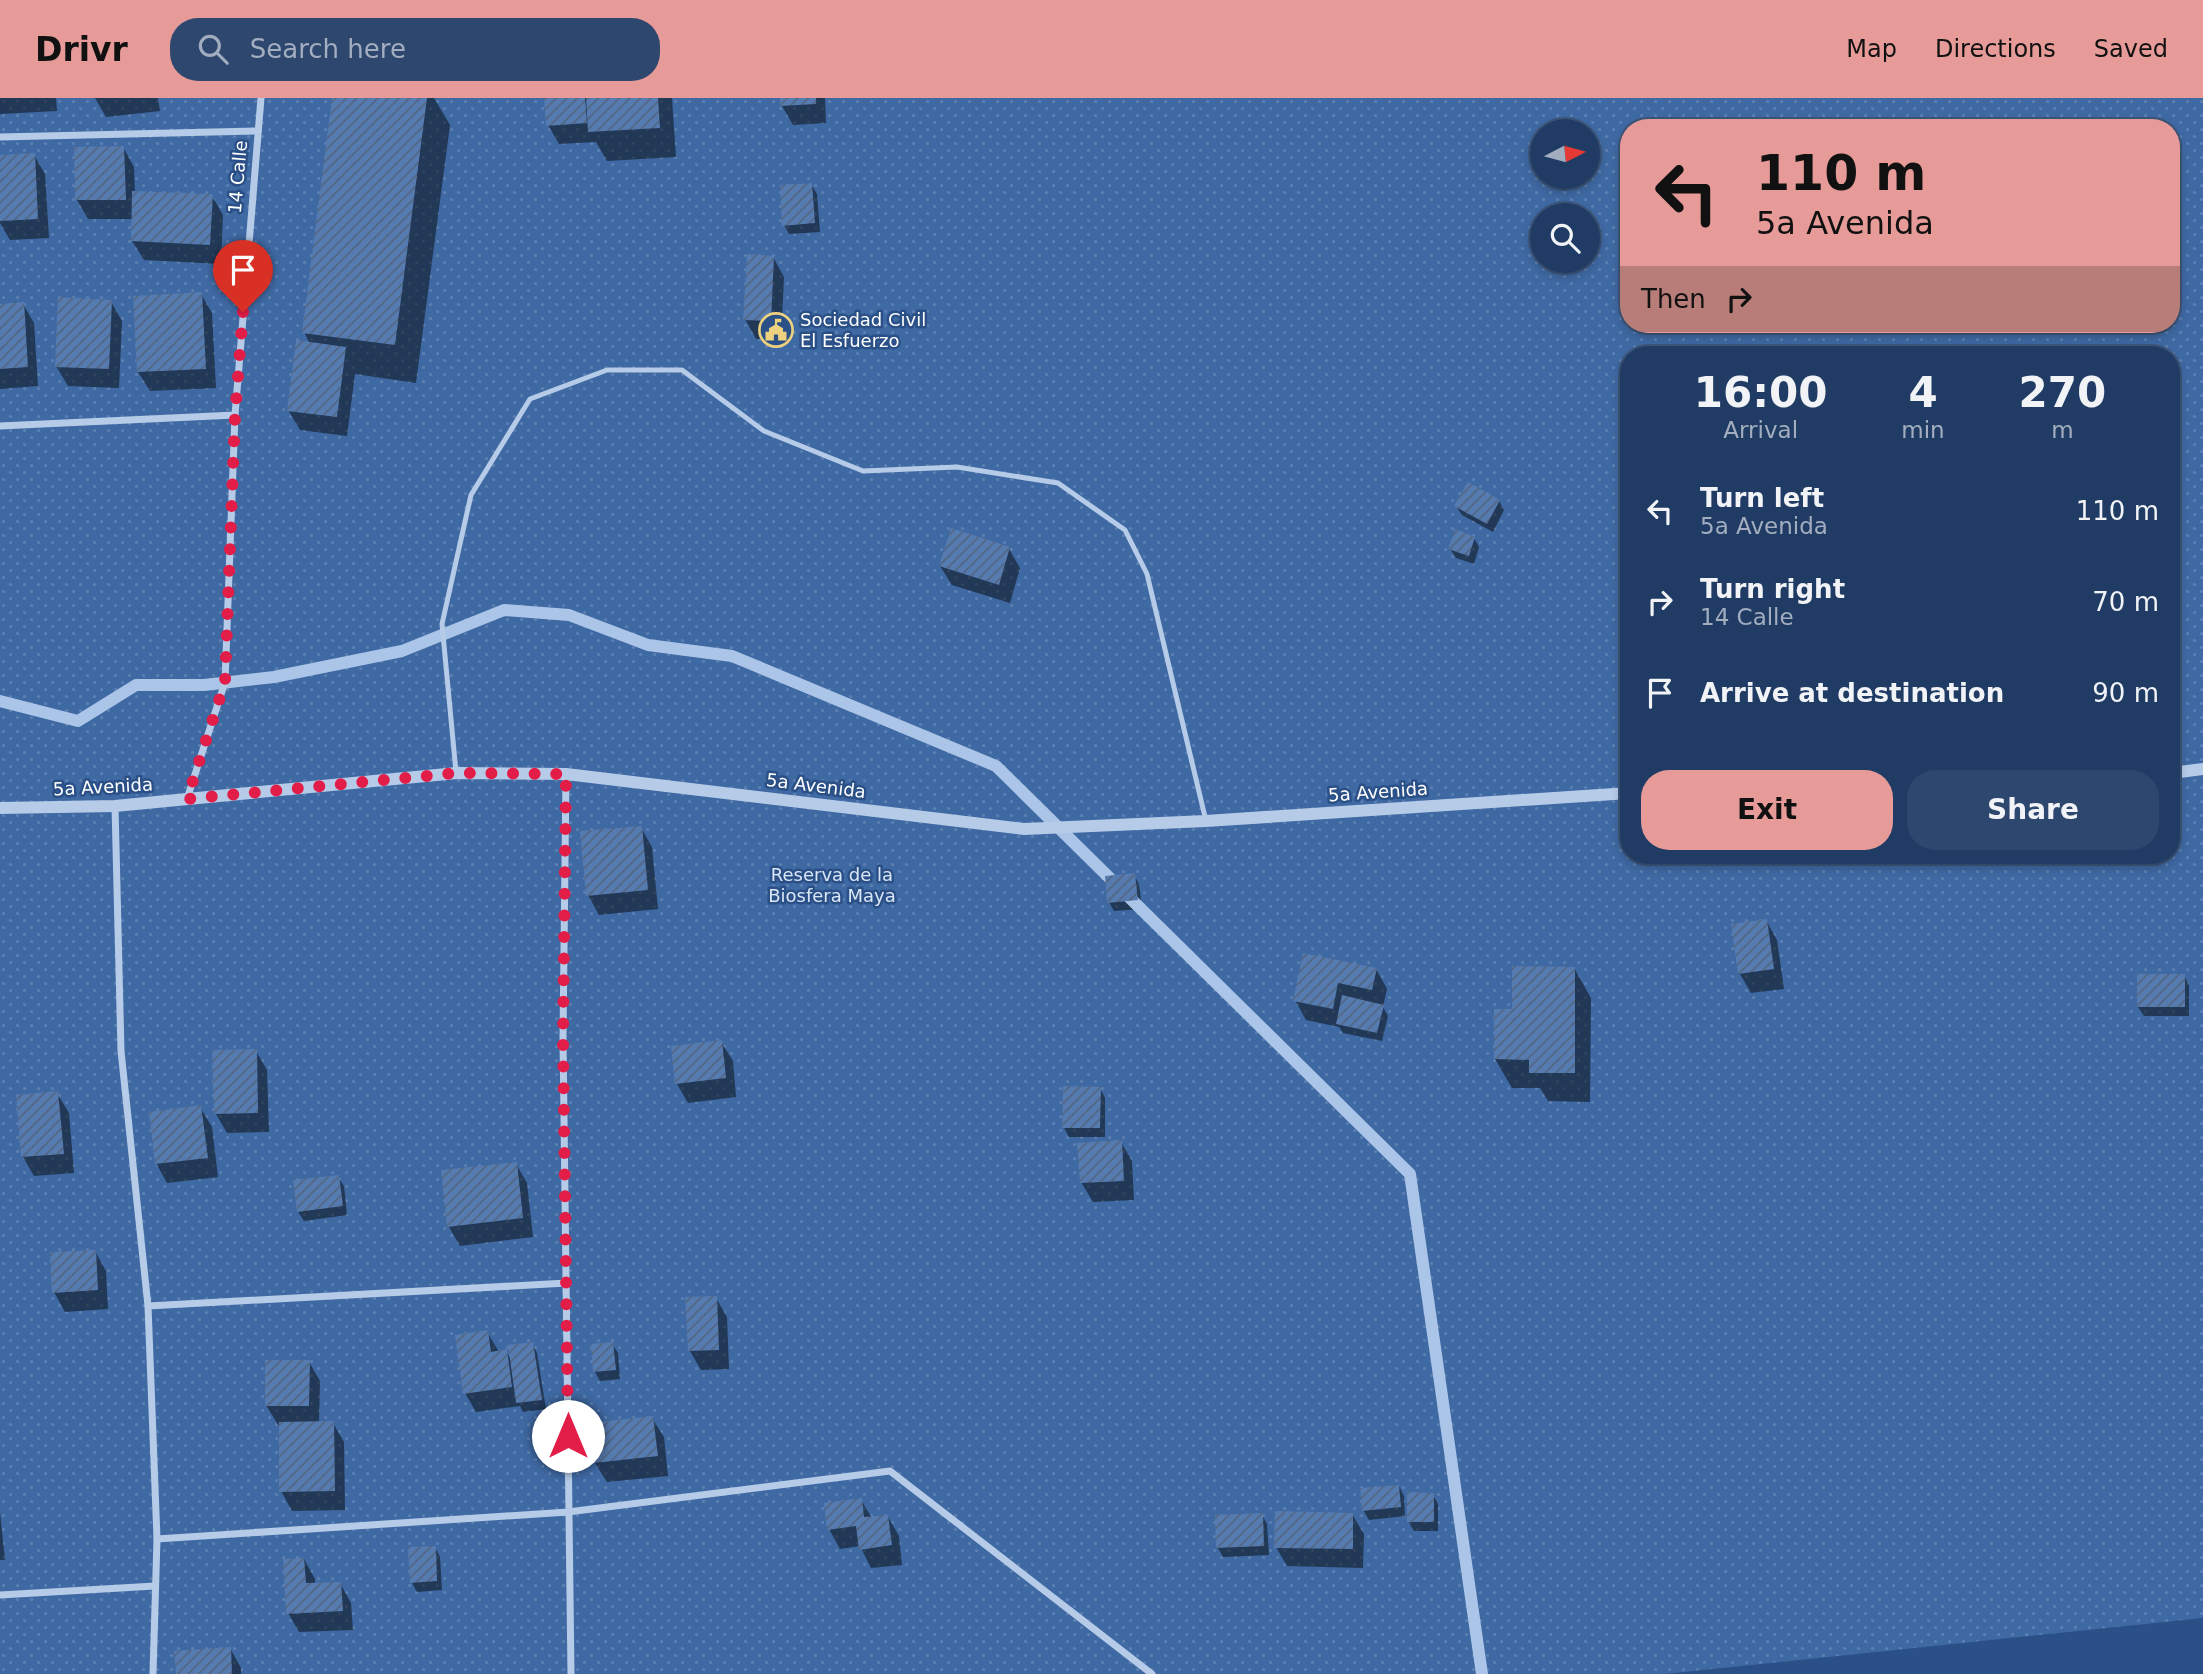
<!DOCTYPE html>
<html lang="en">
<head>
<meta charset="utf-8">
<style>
	:root { --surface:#203c65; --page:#2d476e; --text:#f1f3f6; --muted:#a2adbf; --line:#3d5679; --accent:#e69b98 }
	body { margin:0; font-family:"DejaVu Sans",sans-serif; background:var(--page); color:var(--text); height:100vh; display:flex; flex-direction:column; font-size:26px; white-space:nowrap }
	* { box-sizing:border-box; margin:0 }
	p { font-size:23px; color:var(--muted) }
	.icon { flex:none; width:38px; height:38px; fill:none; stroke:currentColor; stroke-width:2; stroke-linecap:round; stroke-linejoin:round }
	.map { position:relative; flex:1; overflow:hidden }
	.panel { position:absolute; left:1620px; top:248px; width:560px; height:518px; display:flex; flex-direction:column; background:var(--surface); border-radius:28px; box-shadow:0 4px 10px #0003,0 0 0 2px var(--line) }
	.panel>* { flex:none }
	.banner { position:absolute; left:1620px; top:21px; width:560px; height:214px; border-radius:28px; box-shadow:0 4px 10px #0003,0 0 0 2px var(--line); background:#e69b98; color:#111; overflow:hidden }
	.needle { width:46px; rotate:84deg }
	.buttons { position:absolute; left:1530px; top:21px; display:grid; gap:14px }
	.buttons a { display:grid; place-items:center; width:70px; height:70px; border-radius:50%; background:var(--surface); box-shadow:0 4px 10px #0003,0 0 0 2px var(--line); font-size:35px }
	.pin { position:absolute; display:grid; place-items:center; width:60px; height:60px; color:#fff; margin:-72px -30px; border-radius:50% 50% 50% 0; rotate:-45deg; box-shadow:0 0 7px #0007 }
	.pin .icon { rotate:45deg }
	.me { position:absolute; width:77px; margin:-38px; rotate:0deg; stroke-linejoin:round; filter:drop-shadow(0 0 5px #0008) }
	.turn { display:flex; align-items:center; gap:24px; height:147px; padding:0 21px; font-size:32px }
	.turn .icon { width:91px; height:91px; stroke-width:2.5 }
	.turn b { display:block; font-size:49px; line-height:60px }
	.then { display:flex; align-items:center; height:66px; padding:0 21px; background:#0003; gap:14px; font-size:26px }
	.eta { display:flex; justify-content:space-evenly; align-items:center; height:119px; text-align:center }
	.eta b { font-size:42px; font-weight:800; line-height:49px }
	.primary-button { display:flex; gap:14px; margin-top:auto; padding:14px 21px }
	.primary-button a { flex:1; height:80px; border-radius:28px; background:var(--accent); color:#111; font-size:28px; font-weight:800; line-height:80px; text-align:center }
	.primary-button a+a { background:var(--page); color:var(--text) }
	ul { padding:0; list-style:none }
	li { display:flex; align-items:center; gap:21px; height:91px; padding:0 21px }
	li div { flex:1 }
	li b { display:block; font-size:26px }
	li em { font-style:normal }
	header { display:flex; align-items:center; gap:42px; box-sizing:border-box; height:98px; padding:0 35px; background:var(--accent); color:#111 }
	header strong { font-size:33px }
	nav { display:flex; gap:38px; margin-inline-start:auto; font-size:24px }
	.search { width:490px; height:63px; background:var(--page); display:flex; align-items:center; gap:18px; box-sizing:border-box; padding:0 24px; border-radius:28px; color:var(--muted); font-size:26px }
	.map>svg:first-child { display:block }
	.park { fill:url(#park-dots); fill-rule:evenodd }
	.shadow { fill:#0007 }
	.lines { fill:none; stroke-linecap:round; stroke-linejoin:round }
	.stream { stroke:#abc5e8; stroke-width:12 }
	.building { fill:url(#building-hatch) }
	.service { stroke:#b6cbe8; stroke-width:5 }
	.minor { stroke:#b6cbe8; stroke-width:7 }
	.tertiary { stroke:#b6cbe8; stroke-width:12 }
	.route { stroke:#e11d48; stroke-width:12; stroke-dasharray:0 21.6 }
	.labels { text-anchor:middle; stroke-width:5; stroke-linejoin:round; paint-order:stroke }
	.street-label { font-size:18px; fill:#fff; stroke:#2a5087 }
	.poi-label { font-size:18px; fill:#fff; stroke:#2a5087; text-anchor:start }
	.park-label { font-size:18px; fill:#d9e6f6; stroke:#2a5087 }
</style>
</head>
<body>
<header>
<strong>Drivr</strong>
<div class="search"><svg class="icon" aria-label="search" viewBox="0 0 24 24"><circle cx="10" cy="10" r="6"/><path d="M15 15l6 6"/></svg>Search here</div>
<nav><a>Map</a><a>Directions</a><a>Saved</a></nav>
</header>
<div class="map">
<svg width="2203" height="1576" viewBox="0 0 2203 1576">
	<defs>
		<pattern id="park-dots" width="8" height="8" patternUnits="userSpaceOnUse" patternTransform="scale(1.75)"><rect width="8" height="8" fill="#3f69a3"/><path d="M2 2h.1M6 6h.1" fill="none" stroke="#5c80b1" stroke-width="1.8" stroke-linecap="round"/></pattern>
		<pattern id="building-hatch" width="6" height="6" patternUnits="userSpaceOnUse" patternTransform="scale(1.75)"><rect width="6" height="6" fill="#567bb0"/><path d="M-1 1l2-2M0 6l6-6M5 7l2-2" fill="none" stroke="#526683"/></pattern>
	</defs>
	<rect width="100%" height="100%" fill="#2a5087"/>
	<path class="park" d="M0,0H2203V1520L1665,1576H0ZM1629,30H2172V226H1629ZM1542,33H1587V79H1542ZM1542,117H1587V163H1542ZM1629,257H2172V758H1629Z"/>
	<g class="shadow">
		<path d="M0,0H56L57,13L0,16Z"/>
		<path d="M95,0H158L160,13L106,19Z"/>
		<path d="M334,0H434L450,27L416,285L355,276L347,338L300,332L288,312L310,246L304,234Z"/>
		<path d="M546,0H672L676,59L607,63L596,44L559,46L548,27Z"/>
		<path d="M782,0H825L826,25L793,27L782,8Z"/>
		<path d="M123,49L134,69L135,95L212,98L223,117L221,166L144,162L132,143L133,121H88L77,102L76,51Z"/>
		<path d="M34,57L45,76L49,140L10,142L0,125V59Z"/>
		<path d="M811,86L817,96L820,134L789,136L784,127Z"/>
		<path d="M773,159L784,179L781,242L756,241L745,221Z"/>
		<path d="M201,196L212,215L216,290L150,293L138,274Z"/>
		<path d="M111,204L122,223L119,290L68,288L56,268Z"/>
		<path d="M23,206L34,225L38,288L0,291V208Z"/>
		<path d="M1499,403L1504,412L1493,434L1462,417L1456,408Z"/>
		<path d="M1474,440L1479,449L1474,466L1456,460L1450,451Z"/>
		<path d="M1009,451L1020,470L1010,505L952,487L940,468Z"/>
		<path d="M641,730L652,749L658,811L599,817L588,797Z"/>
		<path d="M1134,777L1139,786L1142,811L1114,813L1109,804Z"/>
		<path d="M1766,822L1777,842L1784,891L1751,895L1740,876L1733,827Z"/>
		<path d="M1304,857L1376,871L1387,891L1383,909L1388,918L1382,943L1343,935L1339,929L1306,922L1295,902Z"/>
		<path d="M1574,870L1591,900L1590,1004L1548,1003L1540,990H1512L1495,961L1514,913Z"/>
		<path d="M2184,878L2189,887V918H2144L2138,909Z"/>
		<path d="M721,944L733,963L736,999L688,1005L677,986Z"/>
		<path d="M256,953L267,972L269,1034L227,1035L216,1016Z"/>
		<path d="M1100,990L1105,1000V1039H1069L1064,1030Z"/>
		<path d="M57,995L69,1015L74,1075L34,1078L23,1059Z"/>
		<path d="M200,1009L212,1029L218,1079L167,1085L156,1065Z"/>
		<path d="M1121,1044L1132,1063L1134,1102L1093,1104L1081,1084Z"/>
		<path d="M516,1066L527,1085L533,1139L460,1148L449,1129L443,1074Z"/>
		<path d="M338,1079L344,1088L347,1117L304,1123L298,1114Z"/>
		<path d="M95,1153L106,1173L108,1211L65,1214L54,1194Z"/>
		<path d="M716,1200L727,1219L729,1271L701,1272L690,1253Z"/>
		<path d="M487,1234L499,1254L506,1253L512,1264L532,1245L537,1255L546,1311L523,1314L520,1308L476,1314L465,1295Z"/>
		<path d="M612,1246L618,1255L620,1281L600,1283L595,1274L593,1247Z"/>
		<path d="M309,1264L320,1283L319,1325H333L344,1344L345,1412L292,1413L281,1393L280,1327H278L266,1307Z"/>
		<path d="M652,1320L664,1339L668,1378L607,1384L595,1365Z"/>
		<path d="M1399,1388L1404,1398L1405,1418L1369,1422L1363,1412Z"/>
		<path d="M1433,1397L1438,1406V1433H1414L1408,1423Z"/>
		<path d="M861,1402L872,1420L888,1419L899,1438L902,1467L871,1470L860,1448L840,1451L829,1431Z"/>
		<path d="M0,1414L5,1462H0Z"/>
		<path d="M1352,1416L1364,1436L1363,1470L1287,1468L1276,1449Z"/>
		<path d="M1262,1417L1267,1426L1269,1457L1223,1459L1218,1450Z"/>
		<path d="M435,1449L440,1459L442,1492L417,1494L412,1485Z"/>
		<path d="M304,1461L315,1481V1487L340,1485L351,1505L353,1532L299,1534L288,1515Z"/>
		<path d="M230,1550L241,1570V1576H178Z"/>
	</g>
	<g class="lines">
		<path class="stream" d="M0,603L78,623L136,587H204L274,579L402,553L504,512L569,517L648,547L732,558L996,668L1410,1076L1482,1576"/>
	</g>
	<g class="building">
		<path d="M332,0H427L395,247L302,235Z"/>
		<path d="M544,0H585L587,25L546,28Z"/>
		<path d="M586,0H658L660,30L588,34Z"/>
		<path d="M780,0H816V6L780,8Z"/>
		<path d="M124,48L126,102H75L74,49Z"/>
		<path d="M35,55L38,121L0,123V57Z"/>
		<path d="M812,85L815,125L782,128L780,87Z"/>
		<path d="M132,93L213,96L210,147L131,143Z"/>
		<path d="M747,156L774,158L771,223L743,222Z"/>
		<path d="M202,194L206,271L137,274L133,198Z"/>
		<path d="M58,199L112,202L109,271L55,269Z"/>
		<path d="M24,204L28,269L0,271V206Z"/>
		<path d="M296,242L346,249L337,319L287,313Z"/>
		<path d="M1468,384L1500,402L1487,426L1454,408Z"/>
		<path d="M951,430L1010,449L999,487L939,468Z"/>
		<path d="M1455,431L1475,439L1469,458L1448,451Z"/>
		<path d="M642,728L648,792L586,798L580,733Z"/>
		<path d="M1135,775L1138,802L1107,805L1105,778Z"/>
		<path d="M1767,821L1774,871L1738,876L1731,826Z"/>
		<path d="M1303,855L1377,870L1372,892L1338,885L1333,911L1293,903Z"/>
		<path d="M1512,868L1575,869V975H1529V962L1494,961V911H1512Z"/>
		<rect x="2137" y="876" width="48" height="33"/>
		<path d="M1342,897L1384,907L1377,935L1336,926Z"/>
		<path d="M722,942L726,980L675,986L671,948Z"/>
		<path d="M257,951L258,1015L214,1016L212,952Z"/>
		<path d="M1063,988L1101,989L1100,1030H1062Z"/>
		<path d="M58,993L64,1056L21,1059L16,997Z"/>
		<path d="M201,1007L208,1060L155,1066L149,1014Z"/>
		<path d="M1122,1042L1124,1083L1080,1085L1077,1045Z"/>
		<path d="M517,1064L523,1120L447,1129L441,1072Z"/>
		<path d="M339,1077L343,1108L297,1114L293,1082Z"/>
		<path d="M96,1152L98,1192L52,1195L50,1154Z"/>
		<path d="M717,1198L719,1252L688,1253L685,1199Z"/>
		<path d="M488,1232L491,1254L507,1251L512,1289L463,1296L455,1237Z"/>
		<path d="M533,1244L542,1302L516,1305L508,1247Z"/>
		<path d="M613,1244L616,1272L593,1274L591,1246Z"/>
		<path d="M265,1262H310L309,1308H265Z"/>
		<path d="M653,1318L658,1358L594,1365L589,1325Z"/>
		<path d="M334,1323L335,1393L279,1394V1324Z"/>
		<path d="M1399,1387L1401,1409L1362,1413L1360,1390Z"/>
		<path d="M1407,1394L1434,1395V1424H1407Z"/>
		<path d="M862,1400L864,1419L888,1417L892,1447L859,1452L856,1428L827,1432L824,1405Z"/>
		<path d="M1275,1413L1353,1415V1451L1274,1450Z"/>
		<path d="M1263,1415L1264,1448L1216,1450L1215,1417Z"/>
		<path d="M436,1448L437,1483L410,1485L408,1449Z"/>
		<path d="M304,1460L306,1485L341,1484L343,1513L286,1516L283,1461Z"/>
		<path d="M231,1549L232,1576H176L174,1553Z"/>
	</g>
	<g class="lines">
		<path class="service" d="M456,674L442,526L471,397L530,301L607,272H682L764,333L863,373L957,369L1058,385L1125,432L1147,476L1206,723"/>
		<g class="minor">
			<path d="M0,39L258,33"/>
			<path d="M0,328L235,317"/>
			<path d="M566,676L563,940L571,1576"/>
			<path d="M187,701L225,584L235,317L261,0"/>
			<path d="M115,708L121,953L148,1208L157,1441L153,1576"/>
			<path d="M148,1208L567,1185"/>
			<path d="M157,1441L568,1414L890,1373L1152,1576"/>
			<path d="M0,1497L155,1488"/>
		</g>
		<g class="tertiary">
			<path d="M2172,675L2203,671"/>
			<path d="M0,710L115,708L457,675L566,676L1024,731L1206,723L1629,695"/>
		</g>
	</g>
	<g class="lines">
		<path class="route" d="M243,214L235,317L225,584L187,701L457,675L566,676L563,940L568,1338"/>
	</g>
	<defs>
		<g id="civic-ring" transform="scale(1.75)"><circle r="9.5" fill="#2a5087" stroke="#eed17e" stroke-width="1.5"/><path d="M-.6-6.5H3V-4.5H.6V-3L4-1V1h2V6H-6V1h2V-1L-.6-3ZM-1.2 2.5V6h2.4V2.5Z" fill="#eed17e"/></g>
	</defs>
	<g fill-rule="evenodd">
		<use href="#civic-ring" x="776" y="232"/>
	</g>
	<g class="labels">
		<g class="street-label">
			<text transform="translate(238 79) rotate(-85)" y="6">14 Calle</text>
			<text transform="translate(816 688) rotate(7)" y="6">5a Avenida</text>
			<text transform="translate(103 689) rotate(-3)" y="6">5a Avenida</text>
			<text transform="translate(1378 694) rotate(-4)" y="6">5a Avenida</text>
		</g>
		<g class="poi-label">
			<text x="800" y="228">Sociedad Civil<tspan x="800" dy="21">El Esfuerzo</tspan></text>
		</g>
		<g class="park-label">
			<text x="832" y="783">Reserva de la<tspan x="832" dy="21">Biosfera Maya</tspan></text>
		</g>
	</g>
</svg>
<div class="buttons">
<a><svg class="needle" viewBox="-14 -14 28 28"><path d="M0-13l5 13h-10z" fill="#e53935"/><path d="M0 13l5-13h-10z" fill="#a2adbf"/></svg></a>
<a><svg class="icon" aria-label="search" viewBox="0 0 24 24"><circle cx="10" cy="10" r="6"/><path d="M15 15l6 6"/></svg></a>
</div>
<div class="pin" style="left:243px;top:214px;background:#d93025"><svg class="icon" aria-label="arrive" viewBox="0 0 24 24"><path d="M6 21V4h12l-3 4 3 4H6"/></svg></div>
<svg class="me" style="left:568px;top:1338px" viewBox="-20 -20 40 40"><circle r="19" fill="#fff"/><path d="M0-13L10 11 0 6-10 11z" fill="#e11d48"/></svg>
<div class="banner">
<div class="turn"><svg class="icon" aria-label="left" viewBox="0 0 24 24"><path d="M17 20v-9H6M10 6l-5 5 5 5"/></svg><div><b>110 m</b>5a Avenida</div></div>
<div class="then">Then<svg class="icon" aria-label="right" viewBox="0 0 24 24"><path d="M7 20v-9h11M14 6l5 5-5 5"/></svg></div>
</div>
<section class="panel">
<div class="eta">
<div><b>16:00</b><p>Arrival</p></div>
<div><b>4</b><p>min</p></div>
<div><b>270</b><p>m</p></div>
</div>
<ul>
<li><svg class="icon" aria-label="left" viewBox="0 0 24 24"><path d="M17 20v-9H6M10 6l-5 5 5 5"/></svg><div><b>Turn left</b><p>5a Avenida</p></div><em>110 m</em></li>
<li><svg class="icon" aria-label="right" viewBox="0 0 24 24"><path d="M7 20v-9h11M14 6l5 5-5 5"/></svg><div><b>Turn right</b><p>14 Calle</p></div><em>70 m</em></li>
<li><svg class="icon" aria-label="arrive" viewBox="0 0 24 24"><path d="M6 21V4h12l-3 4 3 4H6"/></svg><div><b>Arrive at destination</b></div><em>90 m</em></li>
</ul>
<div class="primary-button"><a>Exit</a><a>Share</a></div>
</section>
</div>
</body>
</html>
